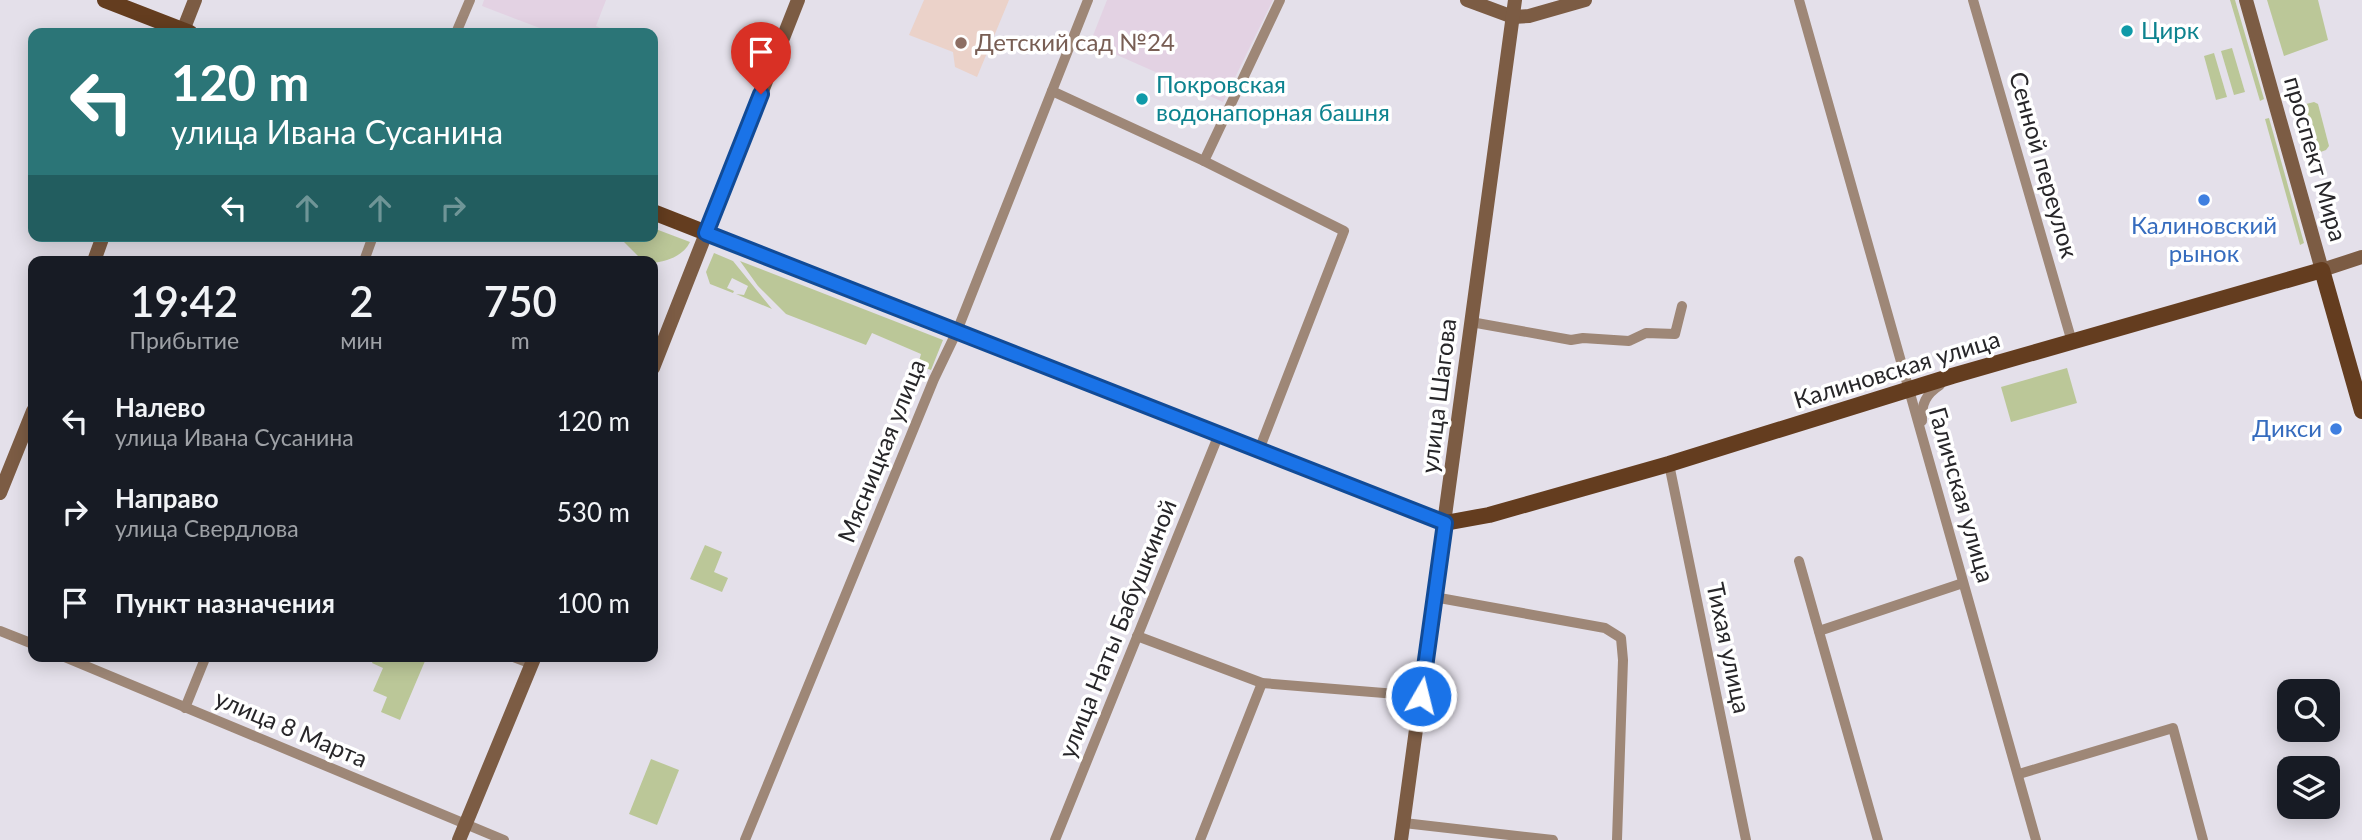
<!DOCTYPE html>
<html lang="ru">
<head>
<meta charset="utf-8">
<style>
	:root { --surface:#171b24; --page:#20242c; --text:#f1f3f6; --muted:#9ea1a6 }
	body { margin:0; font-family:Lato,sans-serif; background:var(--page); color:var(--text); height:100vh; display:flex; flex-direction:column; font-size:26px; white-space:nowrap }
	* { box-sizing:border-box; margin:0 }
	p { font-size:23px; color:var(--muted) }
	.icon { flex:none; width:38px; height:38px; fill:none; stroke:currentColor; stroke-width:2; stroke-linecap:round; stroke-linejoin:round }
	.map { position:relative; flex:1; overflow:hidden }
	.sheet { position:absolute; left:28px; top:256px; width:630px; height:406px; display:flex; flex-direction:column; background:var(--surface); border-radius:14px; box-shadow:0 4px 18px #0003 }
	.sheet>* { flex:none }
	.banner { position:absolute; left:28px; top:28px; width:630px; height:214px; border-radius:14px; box-shadow:0 4px 18px #0003; background:#2b7577; color:#fff; overflow:hidden }
	.tools { position:absolute; left:2277px; top:679px; display:grid; gap:14px }
	.tools a { display:grid; place-items:center; width:63px; height:63px; border-radius:14px; background:var(--surface); box-shadow:0 4px 18px #0003; font-size:35px }
	.pin { position:absolute; display:grid; place-items:center; width:60px; height:60px; color:#fff; margin:-72px -30px; border-radius:50% 50% 50% 0; rotate:-45deg; box-shadow:0 0 7px #0007 }
	.pin .icon { rotate:45deg }
	.me { position:absolute; width:77px; margin:-38px; rotate:8deg; stroke-linejoin:round; filter:drop-shadow(0 0 5px #0008) }
	.turn { display:flex; align-items:center; gap:24px; height:147px; padding:0 28px; font-size:32px }
	.turn .icon { width:91px; height:91px; stroke-width:2.5 }
	.turn b { display:block; font-size:49px; line-height:60px }
	.lanes { display:flex; align-items:center; height:66px; padding:0 28px; background:#0003; justify-content:center; gap:35px; direction:ltr }
	.lanes .off { opacity:.35 }
	.eta { display:flex; justify-content:space-evenly; align-items:center; height:119px; text-align:center }
	.eta b { font-size:42px; font-weight:600; line-height:49px }
	ul { padding:0; list-style:none }
	li { display:flex; align-items:center; gap:21px; height:91px; padding:0 28px }
	li div { flex:1 }
	li b { display:block; font-size:26px }
	li em { font-style:normal }
	.map>svg:first-child { display:block }
	.industrial { fill:#e3d2e3 }
	.education { fill:#ebd2c9 }
	.green { fill:#bbc798 }
	.lines { fill:none; stroke-linecap:round; stroke-linejoin:round }
	.street { stroke:#9e8777; stroke-width:10 }
	.secondary { stroke:#7c5c44; stroke-width:14 }
	.primary { stroke:#643d1f; stroke-width:16 }
	.route-casing { stroke:#114b97; stroke-width:18 }
	.route { stroke:#1a73e8; stroke-width:12 }
	.culture-dot { fill:#0f9aa8; stroke:#fff; stroke-width:2.5 }
	.education-dot { fill:#8d6e63; stroke:#fff; stroke-width:2.5 }
	.shop-dot { fill:#3f7fe0; stroke:#fff; stroke-width:2.5 }
	.labels { text-anchor:middle; stroke-width:7; stroke-linejoin:round; paint-order:stroke }
	.culture-label { font-size:24px; fill:#0d838f; stroke:#fff; text-anchor:start }
	.education-label { font-size:24px; fill:#785e54; stroke:#fff; text-anchor:start }
	.street-label { font-size:24px; fill:#272629; stroke:#fff }
	.shop-label { font-size:24px; fill:#366cbe; stroke:#fff }
</style>
</head>
<body>
<div class="map">
<svg width="2362" height="840" viewBox="0 0 2362 840">
	<rect width="100%" height="100%" fill="#e4e0ea"/>
	<g class="industrial">
		<path d="M484,0H606L596,26L605,30L603,33H553L482,6Z"/>
		<path d="M1107,0H1273L1223,102L1090,43Z"/>
	</g>
	<path class="education" d="M924,0H1009L977,77L955,67L953,52L909,35Z"/>
	<g class="green">
		<path d="M2230,0H2235L2264,99L2260,101Z"/>
		<path d="M2267,0H2318L2328,40L2284,56Z"/>
		<path d="M2232,48L2245,92L2234,95L2221,51Z"/>
		<path d="M2214,53L2227,97L2216,100L2204,56Z"/>
		<path d="M2314,102L2318,104L2329,146L2326,150L2315,154L2302,105Z"/>
		<path d="M2269,118L2304,243L2300,245L2265,119Z"/>
		<path d="M653,228L690,242C683,256 668,261 653,263V261L641,259L618,236H653Z"/>
		<path d="M714,253L733,261L772,309L736,294L744,295L748,286L732,278L727,288L734,291L733,293L710,284L706,272Z"/>
		<path d="M740,261L943,340L931,370L918,365L921,354L872,333L866,345L786,314L758,286Z"/>
		<path d="M2067,368L2077,403L2011,422L2001,387Z"/>
		<path d="M705,545L722,552L714,572L728,578L722,592L690,579Z"/>
		<path d="M375,656H414L425,661L400,720L381,712L387,697L373,691L383,668L372,663Z"/>
		<path d="M651,759L679,770L657,825L629,814Z"/>
	</g>
	<g class="lines">
		<g class="street">
			<path d="M1799,0L2036,840"/>
			<path d="M1973,0L2072,342"/>
			<path d="M456,33L470,0"/>
			<path d="M1052,91L1204,161L1344,231L1259,450"/>
			<path d="M1204,161L1280,0"/>
			<path d="M364,261L373,236"/>
			<path d="M1471,322L1571,340L1583,338L1629,341L1646,333L1675,334L1682,306"/>
			<path d="M1922,421C1921,404 1926,394 1940,385"/>
			<path d="M1669,464L1746,840"/>
			<path d="M1799,561L1878,840"/>
			<path d="M1434,597L1605,628L1621,638L1623,660L1617,840"/>
			<path d="M0,631L33,644"/>
			<path d="M1819,631L1963,583"/>
			<path d="M1137,636L1262,683L1421,696"/>
			<path d="M62,656L504,840"/>
			<path d="M511,656L532,664"/>
			<path d="M185,708L206,656"/>
			<path d="M2019,774L2173,728L2203,840"/>
			<path d="M1404,823L1553,840"/>
			<path d="M745,840L934,379L957,331L1088,0"/>
			<path d="M1055,840L1219,434"/>
			<path d="M1200,840L1262,683"/>
		</g>
		<g class="secondary">
			<path d="M1467,0L1513,17L1529,16L1585,0"/>
			<path d="M2246,0L2322,270L2362,257"/>
			<path d="M182,33L195,0"/>
			<path d="M94,261L103,236"/>
			<path d="M653,368L798,0"/>
			<path d="M0,493L33,411"/>
			<path d="M459,840L535,656"/>
			<path d="M1401,840L1515,0"/>
		</g>
		<g class="primary">
			<path d="M105,0L190,33"/>
			<path d="M653,212L1445,523L1489,515L1669,464L1952,376L2322,270L2362,411"/>
		</g>
	</g>
	<g class="lines">
		<g class="route-casing">
			<path id="route" d="M761,94L706,233L1445,523L1421,696"/>
		</g>
		<use href="#route" class="route"/>
	</g>
	<g class="culture-dot">
		<circle cx="2127" cy="31" r="7"/>
		<circle cx="1142" cy="99" r="7"/>
	</g>
	<circle class="education-dot" cx="961" cy="43" r="7"/>
	<g class="shop-dot">
		<circle cx="2204" cy="200" r="7"/>
		<circle cx="2336" cy="429" r="7"/>
	</g>
	<g class="labels">
		<g class="culture-label">
			<text x="2141" y="39">Цирк</text>
			<text x="1156" y="93">Покровская<tspan x="1156" dy="28">водонапорная башня</tspan></text>
		</g>
		<g class="education-label">
			<text x="975" y="51">Детский сад №24</text>
		</g>
		<g class="street-label">
			<text transform="translate(2315 159) rotate(74)" y="8">проспект Мира</text>
			<text transform="translate(2043 165) rotate(74)" y="8">Сенной переулок</text>
			<text transform="translate(1897 370) rotate(-17)" y="8">Калиновская улица</text>
			<text transform="translate(1439 396) rotate(-83)" y="8">улица Шагова</text>
			<text transform="translate(882 451) rotate(-68)" y="8">Мясницкая улица</text>
			<text transform="translate(1961 495) rotate(74)" y="8">Галичская улица</text>
			<text transform="translate(1118 629) rotate(-68)" y="8">улица Наты Бабушкиной</text>
			<text transform="translate(1728 648) rotate(78)" y="8">Тихая улица</text>
			<text transform="translate(291 729) rotate(23)" y="8">улица 8 Марта</text>
		</g>
		<g class="shop-label">
			<text x="2204" y="234">Калиновский<tspan x="2204" dy="28">рынок</tspan></text>
			<text x="2322" y="437" text-anchor="end">Дикси</text>
		</g>
	</g>
</svg>
<div class="tools">
<a><svg class="icon" aria-label="search" viewBox="0 0 24 24"><circle cx="10" cy="10" r="6"/><path d="M15 15l6 6"/></svg></a>
<a><svg class="icon" aria-label="layers" viewBox="0 0 24 24"><path d="M12 4l9 5-9 5-9-5zM3 14l9 5 9-5"/></svg></a>
</div>
<div class="pin" style="left:761px;top:94px;background:#d93025"><svg class="icon" aria-label="arrive" viewBox="0 0 24 24"><path d="M6 21V4h12l-3 4 3 4H6"/></svg></div>
<svg class="me" style="left:1421px;top:696px" viewBox="-20 -20 40 40"><circle r="17" fill="#1a73e8" stroke="#fff" stroke-width="3"/><path d="M0-11L8 9 0 5-8 9z" fill="#fff"/></svg>
<div class="banner">
<div class="turn"><svg class="icon" aria-label="left" viewBox="0 0 24 24"><path d="M17 20v-9H6M10 6l-5 5 5 5"/></svg><div><b>120 m</b>улица Ивана Сусанина</div></div>
<div class="lanes"><svg class="icon" aria-label="left" viewBox="0 0 24 24"><path d="M17 20v-9H6M10 6l-5 5 5 5"/></svg><svg class="icon off" aria-label="ahead" viewBox="0 0 24 24"><path d="M12 20V5M6 11l6-6 6 6"/></svg><svg class="icon off" aria-label="ahead" viewBox="0 0 24 24"><path d="M12 20V5M6 11l6-6 6 6"/></svg><svg class="icon off" aria-label="right" viewBox="0 0 24 24"><path d="M7 20v-9h11M14 6l5 5-5 5"/></svg></div>
</div>
<section class="sheet">
<div class="eta">
<div><b>19:42</b><p>Прибытие</p></div>
<div><b>2</b><p>мин</p></div>
<div><b>750</b><p>m</p></div>
</div>
<ul>
<li><svg class="icon" aria-label="left" viewBox="0 0 24 24"><path d="M17 20v-9H6M10 6l-5 5 5 5"/></svg><div><b>Налево</b><p>улица Ивана Сусанина</p></div><em>120 m</em></li>
<li><svg class="icon" aria-label="right" viewBox="0 0 24 24"><path d="M7 20v-9h11M14 6l5 5-5 5"/></svg><div><b>Направо</b><p>улица Свердлова</p></div><em>530 m</em></li>
<li><svg class="icon" aria-label="arrive" viewBox="0 0 24 24"><path d="M6 21V4h12l-3 4 3 4H6"/></svg><div><b>Пункт назначения</b></div><em>100 m</em></li>
</ul>
</section>
</div>
</body>
</html>
